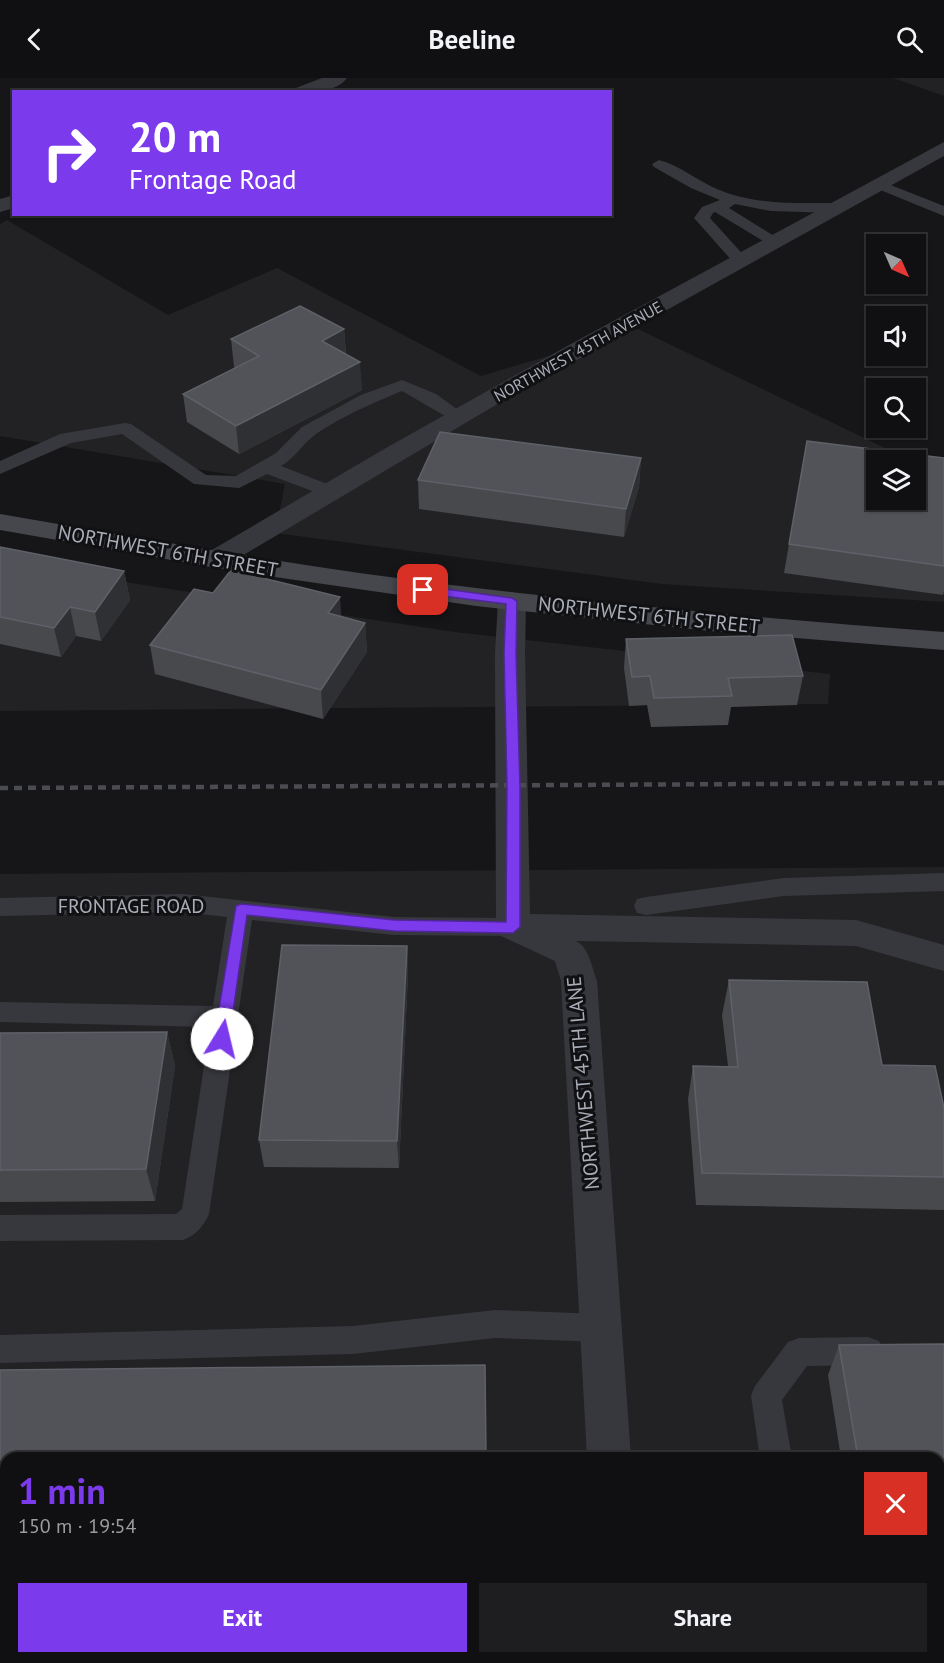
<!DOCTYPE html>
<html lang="en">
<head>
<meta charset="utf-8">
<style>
	:root { --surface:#101012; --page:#1e1e20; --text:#f1f3f6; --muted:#9c9d9f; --line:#303032; --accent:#7c3aed }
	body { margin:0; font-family:"PT Sans",sans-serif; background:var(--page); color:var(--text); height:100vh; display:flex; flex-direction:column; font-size:22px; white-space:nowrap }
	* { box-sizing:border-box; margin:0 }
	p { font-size:20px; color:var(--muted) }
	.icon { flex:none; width:33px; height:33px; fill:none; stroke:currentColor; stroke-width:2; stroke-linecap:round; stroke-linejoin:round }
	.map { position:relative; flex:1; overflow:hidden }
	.sheet { position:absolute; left:0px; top:1374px; width:945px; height:212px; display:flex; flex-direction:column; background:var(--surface); border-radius:18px 18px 0 0; box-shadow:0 2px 4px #0004,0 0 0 2px var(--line) }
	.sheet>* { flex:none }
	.top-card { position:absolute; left:12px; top:12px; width:600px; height:126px; border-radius:0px; box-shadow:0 2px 4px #0004,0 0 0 2px var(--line); background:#7c3aed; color:#fff; overflow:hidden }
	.needle { width:39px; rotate:135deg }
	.buttons { position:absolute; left:866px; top:156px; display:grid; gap:12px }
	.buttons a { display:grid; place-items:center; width:60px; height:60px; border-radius:0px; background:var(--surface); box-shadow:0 2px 4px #0004,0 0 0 2px var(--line); font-size:30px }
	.pin { position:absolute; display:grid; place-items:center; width:51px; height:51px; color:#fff; margin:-26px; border-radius:12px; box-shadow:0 3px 9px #0006 }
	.me { position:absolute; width:66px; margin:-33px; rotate:9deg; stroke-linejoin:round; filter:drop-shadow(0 0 4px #0008) }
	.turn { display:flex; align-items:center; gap:21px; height:126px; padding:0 18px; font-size:27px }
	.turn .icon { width:78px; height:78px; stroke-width:2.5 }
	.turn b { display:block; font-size:42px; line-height:51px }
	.round { display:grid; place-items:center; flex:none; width:63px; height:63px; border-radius:0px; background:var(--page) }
	.head { display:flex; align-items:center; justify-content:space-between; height:102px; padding:0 18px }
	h1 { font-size:36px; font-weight:800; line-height:45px; color:var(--accent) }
	.cta { display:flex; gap:12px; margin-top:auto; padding:12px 18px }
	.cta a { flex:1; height:69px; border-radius:0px; background:var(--accent); color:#fff; font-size:24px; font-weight:800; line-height:69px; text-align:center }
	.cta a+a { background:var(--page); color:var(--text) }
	header { display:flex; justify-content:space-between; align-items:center; height:78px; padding:0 18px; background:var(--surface); font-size:27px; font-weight:800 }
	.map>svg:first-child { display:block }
	.built { fill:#222225; fill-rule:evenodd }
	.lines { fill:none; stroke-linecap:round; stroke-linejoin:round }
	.lane { fill:#37383d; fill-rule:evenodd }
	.street { fill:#37383d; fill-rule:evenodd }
	.secondary { fill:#45474d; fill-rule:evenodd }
	.rail { stroke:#4a4c52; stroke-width:4.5; stroke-dasharray:8 6; stroke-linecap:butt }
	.wall { fill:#47494d }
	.shaded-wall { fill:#2f3033 }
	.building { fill:#525359; stroke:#5f6168; stroke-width:1.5; fill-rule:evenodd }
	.route { fill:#7c3aed; stroke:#51269a; stroke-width:1.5 }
	.labels { text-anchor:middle; stroke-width:6; stroke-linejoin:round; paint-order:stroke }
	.far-street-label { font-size:16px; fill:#a8adb8; stroke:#111113 }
	.street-label { font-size:20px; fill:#a8adb8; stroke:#111113 }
</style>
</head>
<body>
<header><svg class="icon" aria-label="back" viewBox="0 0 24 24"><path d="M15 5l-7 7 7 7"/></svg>Beeline<svg class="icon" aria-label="search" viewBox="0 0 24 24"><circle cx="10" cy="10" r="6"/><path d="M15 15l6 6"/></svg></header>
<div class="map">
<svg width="944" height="1585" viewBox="0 0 944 1585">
	<rect width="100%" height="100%" fill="#161618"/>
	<g class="built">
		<path d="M893,0H944V18Z"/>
		<path d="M7,142L168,237L277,190L481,298L638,251L910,382H876V422H915L944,387V524L662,506L275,455L285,406L0,358V146Z"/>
		<path d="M0,481L137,506L455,554L830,596L828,626L0,633Z"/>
		<path d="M944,789V1585H0V796ZM6,1380H939V1580H6Z"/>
	</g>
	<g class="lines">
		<g class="lane">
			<path d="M659,82C679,87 698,103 717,111C754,127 794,125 833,125L841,130L833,135L771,133L735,126L729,130L779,161L781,164L773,169L715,134L713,135L710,140L748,182L740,187L734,185L694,140L702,129L720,122L691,110L654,89L652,86Z"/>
			<path d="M878,102L944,128V138L873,109L871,106Z"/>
			<path d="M402,302L436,316L468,339L465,343C453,346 416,320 402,313C373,325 342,338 316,356C303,365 295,380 281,388L335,409L337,413L335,417L328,419L267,396L239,410L194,406L122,356L71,365L0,396V383L60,356L125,345L131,346L206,397L236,398L276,375L302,349L361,317Z"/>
			<path d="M944,795V813L784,818L646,837L637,835L634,828L637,821L646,819L784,800Z"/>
			<path d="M183,816L394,839L513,840L522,842L525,849L522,856L513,858L394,857L252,842L209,1136C203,1149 196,1157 183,1162L0,1163V1137L176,1136L182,1131L210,949L0,944V924L213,928L227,839L183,834L0,838V820Z"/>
			<path d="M495,1232L601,1236L612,1240L616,1250L612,1260L601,1264L495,1260L353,1276L0,1285V1257L353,1248Z"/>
			<path d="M868,1259L879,1263L883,1273L879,1283L868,1287L807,1288L782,1322L792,1380H760L751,1318L755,1308L788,1264L799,1260Z"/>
			<path d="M790,1580H824L825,1585H791Z"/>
		</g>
		<g class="street">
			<path d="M322,0H347C336,15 311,14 294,14L296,10Z"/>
			<path d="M944,64V78L494,328L225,488L215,490L205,488L201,482L205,476L386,370L569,267Z"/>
			<path d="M14,117V130L0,134V121Z"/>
			<path d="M512,514L522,517L526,523L525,575L530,836L856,842L944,867V893L856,868L576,863C589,869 592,890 597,903L631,1380H587L561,903L555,883L501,858L496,849L495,575L498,523L502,517Z"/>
			<path d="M598,1580H645L646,1585H598Z"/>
		</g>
		<path class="secondary" d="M0,436C132,459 264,482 397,500C578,524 761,540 944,554V572L710,553L476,528L240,494L0,452Z"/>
		<path class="rail" d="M0,710L944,705"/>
	</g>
	<g class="wall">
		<path d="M344,251L346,276L362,312L239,376L187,344L183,316L235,290L234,289L231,261Z"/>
		<path d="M807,363L944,380V513L943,517L784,495Z"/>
		<path d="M641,380L639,409L624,459L419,431L418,402Z"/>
		<path d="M0,469L124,493L130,522L101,563L76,558L61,579L0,566Z"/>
		<path d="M213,515L341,539L365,545L367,574L323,641L155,596L150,567Z"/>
		<path d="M626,561L803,598L797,627L731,629L728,647L651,649L647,627L629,628L624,590Z"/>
		<path d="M407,868L408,896L399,1090L264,1089L259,1062Z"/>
		<path d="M729,902L882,987L944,1030V1132L696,1127L688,1021L693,988H728L722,937Z"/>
		<path d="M167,954L175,988L155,1123L0,1124V955Z"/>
		<path d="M944,1266V1585H874V1580H939V1380H841L828,1297L839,1267Z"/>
		<path d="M0,1292L6,1380V1548H0Z"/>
	</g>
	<g class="shaded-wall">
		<path d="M344,251L346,279L322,263Z"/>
		<path d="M360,284L362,312L239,376L236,348Z"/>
		<path d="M641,380L639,409L624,459L626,431Z"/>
		<path d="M124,493L130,522L101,563L95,534Z"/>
		<path d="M340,519L342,548L328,535Z"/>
		<path d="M70,529L76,558L61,579L54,550Z"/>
		<path d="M365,545L367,574L323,641L321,612Z"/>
		<path d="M407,868L408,896L399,1090L397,1063Z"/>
		<path d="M167,954L175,988L155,1123L146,1091Z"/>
	</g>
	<g class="building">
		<path d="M300,228L344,251L322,263L360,284L236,348L183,316L259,278L231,261Z"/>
		<path d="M440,354L641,380L626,431L418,402Z"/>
		<path d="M807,363L944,380V488L789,466ZM876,382H915V422H876Z"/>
		<path d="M0,469L124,493L95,534L70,529L54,550L0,539Z"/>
		<path d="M231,492L340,519L328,535L365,545L321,612L150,567L194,511L213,515Z"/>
		<path d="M792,557L803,598L728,600L732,618L654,620L650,598L632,599L626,561Z"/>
		<path d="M282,867L407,868L397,1063L259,1062Z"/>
		<path d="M729,902L867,904L882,987L935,988L944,1030V1099L702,1095L693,988L738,989Z"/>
		<path d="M167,954L146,1091L0,1092V955Z"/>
		<path d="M944,1266V1585H892V1580H939V1380H858L839,1267Z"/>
		<path d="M485,1287L486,1380H6V1524H0V1292Z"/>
	</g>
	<path class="route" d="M423,508L512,520L517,523L516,575L520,709V849L513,855L394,853L247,837L229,961L227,966H216L214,961L236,828L241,826L394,842L506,844L507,709L504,575L506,526L419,515L418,512Z"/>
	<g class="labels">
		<g class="far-street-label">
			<text transform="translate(578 273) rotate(-29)" y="6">NORTHWEST 45TH AVENUE</text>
		</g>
		<g class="street-label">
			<text transform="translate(168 473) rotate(10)" y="7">NORTHWEST 6TH STREET</text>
			<text transform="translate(649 537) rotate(6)" y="7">NORTHWEST 6TH STREET</text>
			<text x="131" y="835">FRONTAGE ROAD</text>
			<text transform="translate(583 1005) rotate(-95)" y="7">NORTHWEST 45TH LANE</text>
		</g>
	</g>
</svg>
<div class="buttons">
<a><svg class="needle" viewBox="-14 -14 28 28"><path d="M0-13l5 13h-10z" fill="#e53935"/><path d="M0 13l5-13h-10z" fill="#9c9d9f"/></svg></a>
<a><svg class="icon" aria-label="sound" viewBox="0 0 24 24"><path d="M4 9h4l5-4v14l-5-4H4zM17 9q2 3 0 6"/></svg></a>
<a><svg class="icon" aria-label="search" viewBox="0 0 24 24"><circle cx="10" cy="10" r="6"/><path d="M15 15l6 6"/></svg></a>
<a><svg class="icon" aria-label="layers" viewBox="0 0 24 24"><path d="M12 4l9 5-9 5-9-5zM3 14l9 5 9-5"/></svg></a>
</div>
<div class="pin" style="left:423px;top:512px;background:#d93025"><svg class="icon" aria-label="arrive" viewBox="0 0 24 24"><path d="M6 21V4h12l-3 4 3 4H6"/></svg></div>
<svg class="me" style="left:222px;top:961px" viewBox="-20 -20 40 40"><circle r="19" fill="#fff"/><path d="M0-13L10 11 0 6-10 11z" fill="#7c3aed"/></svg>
<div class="top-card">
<div class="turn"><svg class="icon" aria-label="right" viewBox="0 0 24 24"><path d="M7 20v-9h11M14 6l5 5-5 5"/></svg><div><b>20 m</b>Frontage Road</div></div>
</div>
<section class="sheet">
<div class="head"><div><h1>1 min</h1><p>150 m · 19:54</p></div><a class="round" style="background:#d93025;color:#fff"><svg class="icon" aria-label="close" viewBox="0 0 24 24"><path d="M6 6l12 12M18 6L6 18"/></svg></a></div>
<div class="cta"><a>Exit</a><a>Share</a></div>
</section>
</div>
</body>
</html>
